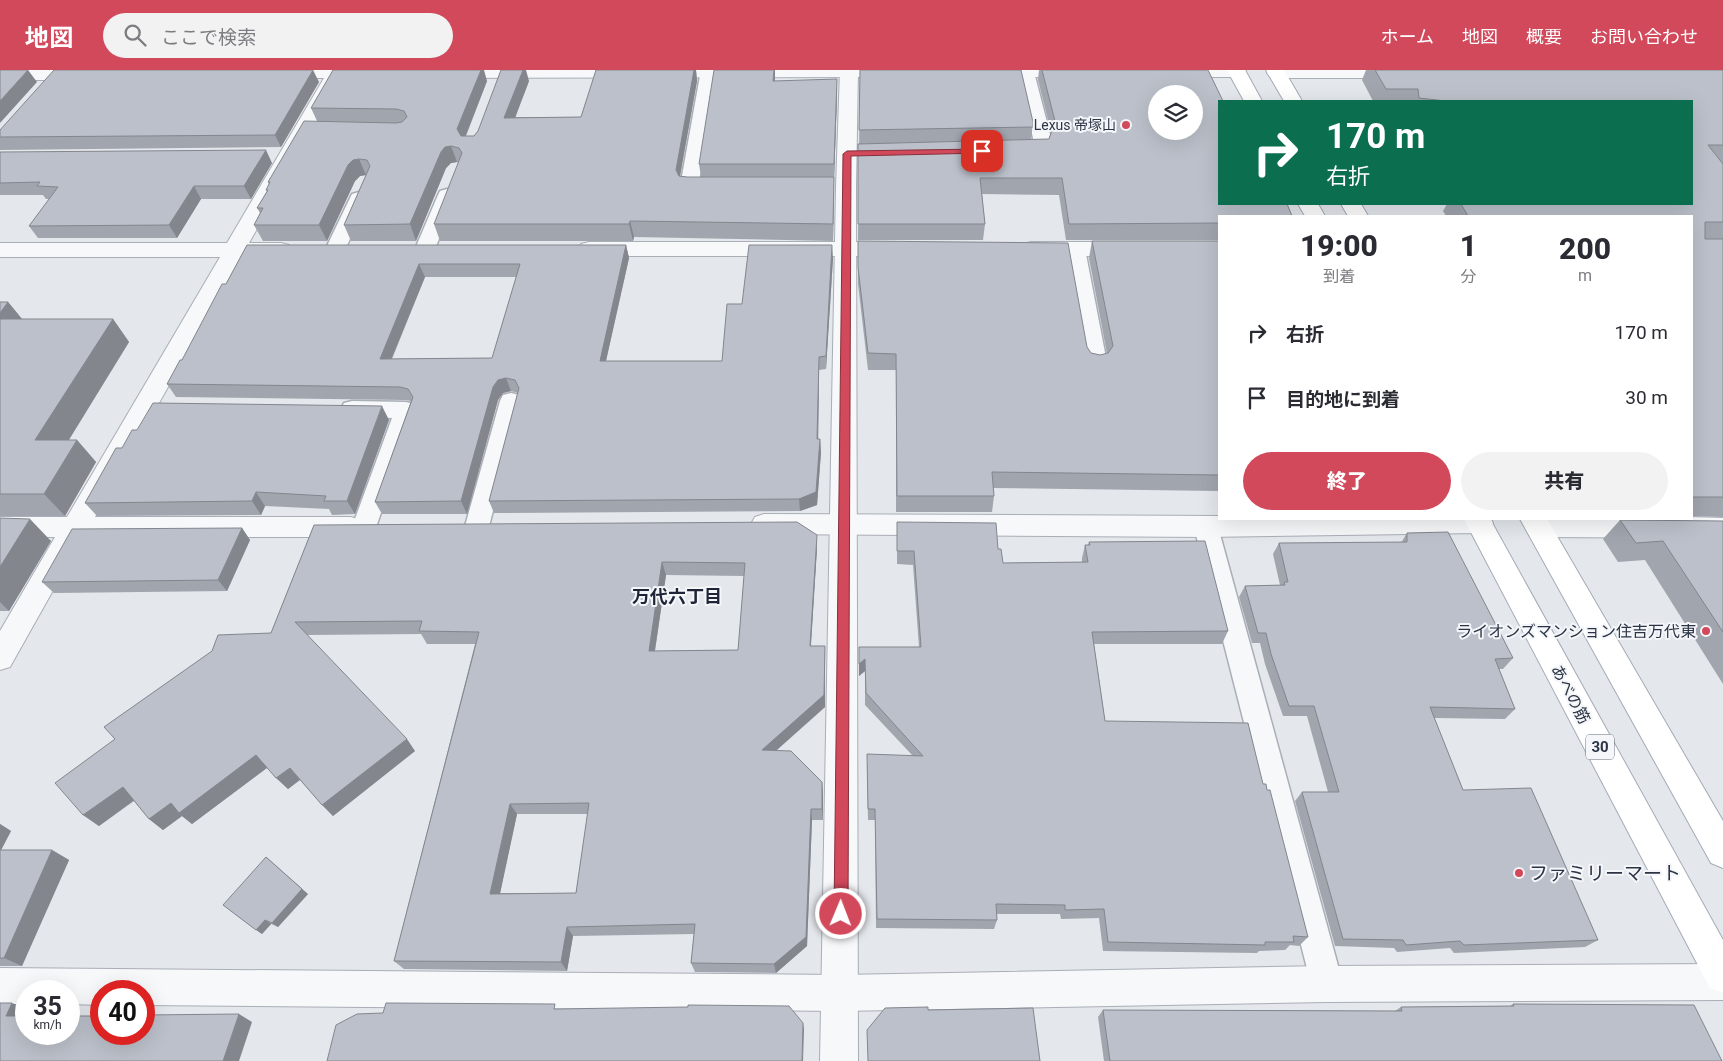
<!DOCTYPE html>
<html lang="ja">
<head>
<meta charset="utf-8">
<style>
	:root { --surface:#fff; --page:#f2f2f3; --text:#2b2b33; --muted:#7c7c81; --accent:#d1495b }
	body { margin:0; font-family:Roboto,"Noto Sans JP",sans-serif; background:var(--page); color:var(--text); height:100vh; display:flex; flex-direction:column; font-size:19px; white-space:nowrap }
	* { box-sizing:border-box; margin:0 }
	p { font-size:16px; color:var(--muted) }
	.icon { flex:none; width:28px; height:28px; fill:none; stroke:currentColor; stroke-width:2; stroke-linecap:round; stroke-linejoin:round }
	.map { position:relative; flex:1; overflow:hidden }
	.details { position:absolute; left:1218px; top:145px; width:475px; height:305px; display:flex; flex-direction:column; background:var(--surface); border-radius:0px; box-shadow:0 5px 20px #0002 }
	.details>* { flex:none }
	.top-card { position:absolute; left:1218px; top:30px; width:475px; height:105px; border-radius:0px; box-shadow:0 5px 20px #0002; background:#0b6e4f; color:#fff; overflow:hidden }
	.buttons { position:absolute; left:1148px; top:15px; display:grid; gap:10px }
	.buttons a { display:grid; place-items:center; width:55px; height:55px; border-radius:50%; background:var(--surface); box-shadow:0 5px 20px #0002; font-size:25px }
	.speed { position:absolute; left:15px; top:910px; display:flex; gap:10px; font-size:25px; font-weight:700; text-align:center }
	.speed>* { display:grid; place-content:center; width:65px; height:65px; border-radius:50%; background:var(--surface); box-shadow:0 5px 20px #0002; line-height:1 }
	.speed small { font-size:12px; font-weight:400 }
	.speed .limit { border:8px solid #d22; background:#fff; color:#111 }
	.pin { position:absolute; display:grid; place-items:center; width:42px; height:42px; color:#fff; margin:-21px; border-radius:10px; box-shadow:0 2px 8px #0006 }
	.me { position:absolute; width:55px; margin:-28px; rotate:1deg; stroke-linejoin:round; filter:drop-shadow(0 0 4px #0008) }
	.turn { display:flex; align-items:center; gap:18px; height:105px; padding:0 25px; font-size:22px }
	.turn .icon { width:65px; height:65px; stroke-width:2.5 }
	.turn b { display:block; font-size:35px; line-height:42px }
	.eta { display:flex; justify-content:space-evenly; align-items:center; height:85px; text-align:center }
	.eta b { font-size:30px; font-weight:800; line-height:35px }
	.cta { display:flex; gap:10px; margin-top:auto; padding:10px 25px }
	.cta a { flex:1; height:58px; border-radius:30px; background:var(--accent); color:#fff; font-size:20px; font-weight:800; line-height:58px; text-align:center }
	.cta a+a { background:var(--page); color:var(--text) }
	ul { padding:0; list-style:none }
	li { display:flex; align-items:center; gap:15px; height:65px; padding:0 25px }
	li div { flex:1 }
	li b { display:block; font-size:19px }
	li em { font-style:normal }
	header { display:flex; align-items:center; gap:30px; box-sizing:border-box; height:70px; padding:0 25px; background:var(--accent); color:#fff }
	header strong { font-size:24px }
	nav { display:flex; gap:28px; margin-inline-start:auto; font-size:18px }
	.search { width:350px; height:45px; background:var(--page); display:flex; align-items:center; gap:12px; box-sizing:border-box; padding:0 18px; border-radius:28px; color:var(--muted); font-size:19px }
	.map>svg:first-child { display:block }
	.lines { fill:none; stroke-linecap:round; stroke-linejoin:round }
	.service-casing { stroke:#a9aeb7; stroke-width:3 }
	.minor-casing { stroke:#a9aeb7; stroke-width:2 }
	.tertiary-casing { stroke:#a9aeb7; stroke-width:2 }
	.primary-casing { stroke:#a3abb8; stroke-width:2 }
	.service { fill:#f7f8fa; fill-rule:evenodd }
	.minor { fill:#f7f8fa; fill-rule:evenodd }
	.tertiary { fill:#f7f8fa; fill-rule:evenodd }
	.primary { fill:#fff; fill-rule:evenodd }
	.wall { fill:#a1a5ae; fill-rule:evenodd }
	.shaded-wall { fill:#83868d }
	.building { fill:#bbc0ca; stroke:#83868d; fill-rule:evenodd }
	.route { fill:#d1495b; stroke:#882f3b }
	.poi-dot { fill:#d1495b; stroke:#f4f6f9; stroke-width:2 }
	.labels { text-anchor:middle; stroke-width:4; stroke-linejoin:round; paint-order:stroke }
	.far-poi-label { font-size:14px; fill:#2b3445; stroke:#f4f6f9; text-anchor:end }
	.shield { fill:#f4f6f9; stroke:#676e7b; stroke-width:1 }
	.shield-label { font-size:15px; font-weight:bold; fill:#2b3445 }
	.poi-label { font-size:16px; fill:#2b3445; stroke:#f4f6f9; text-anchor:end }
	.street-label { font-size:16px; fill:#2b3445; stroke:#f4f6f9 }
	.neighbourhood-label { font-size:18px; font-weight:bold; fill:#1d2536; stroke:#f4f6f9 }
	.near-poi-label { font-size:19px; fill:#2b3445; stroke:#f4f6f9; text-anchor:start }
</style>
</head>
<body>
<header>
<strong>地図</strong>
<div class="search"><svg class="icon" aria-label="search" viewBox="0 0 24 24"><circle cx="10" cy="10" r="6"/><path d="M15 15l6 6"/></svg>ここで検索</div>
<nav><a>ホーム</a><a>地図</a><a>概要</a><a>お問い合わせ</a></nav>
</header>
<div class="map">
<svg width="1723" height="991" viewBox="0 0 1723 991">
	<rect width="100%" height="100%" fill="#e4e7ec"/>
	<g class="lines">
		<g class="service-casing">
			<g id="service">
				<path d="M701,0H715L716,2L699,112L719,113L722,117L719,121C708,124 694,124 683,121L680,117Z"/>
				<path d="M1019,0H1033L1034,2L1051,68L1046,84L1017,86L1011,85L1008,81L1011,77L1032,75L1033,68L1018,2Z"/>
				<path d="M447,119L454,121L456,125L435,179L432,183L425,185L418,183L415,179L438,125L440,121Z"/>
				<path d="M359,122L366,124L368,128L345,180L342,184L335,186L328,184L325,180L350,128L352,124Z"/>
				<path d="M1075,173L1082,175L1085,179L1107,293L1104,298L1096,300L1088,298L1085,293L1065,179L1068,175Z"/>
				<path d="M511,323L519,325L522,331L489,456L486,463L477,465L468,463L465,456L500,331L503,325Z"/>
				<path d="M352,331L406,332L414,334L417,340L376,457L373,464L364,466L355,464L352,457L392,348L352,347L344,345L341,339L344,333Z"/>
				<path d="M1206,448L1215,450L1218,457L1343,914L1338,925L1327,930L1316,925L1311,914L1194,457L1197,450Z"/>
			</g>
		</g>
		<g class="minor-casing">
			<g id="minor">
				<path d="M0,0H88L92,1L95,5L92,9L86,10H0Z"/>
				<path d="M272,0H375L377,3L374,7L340,8L341,10L249,173H281L289,175L292,180L289,185L281,187H241L95,447H351L360,450L364,457L360,464L351,467H83L10,597L0,600V561L55,467H0V447H67L220,187H0V173H227L324,8H279L273,7L270,3Z"/>
				<path d="M439,0H884L885,2L882,6L876,7L446,8L440,7L437,3Z"/>
				<path d="M976,0H1084L1085,2L1082,6L1076,7H984L978,6L975,2Z"/>
				<path d="M1163,0H1245L1246,2L1243,6L1237,7H1171L1165,6L1162,2Z"/>
				<path d="M1269,0H1409L1411,3L1408,7L1402,8H1276L1270,7L1267,3Z"/>
				<path d="M589,172H896L904,174L907,179L904,184L896,186H589L581,184L578,179L581,174Z"/>
				<path d="M1031,172H1128L1136,174L1139,179L1136,184L1128,186H1031L1023,184L1020,179L1023,174Z"/>
				<path d="M764,444L1219,446V449H1491L1493,453L1489,460L1480,463L1206,467L764,464L755,461L751,454L755,447Z"/>
				<path d="M1691,447L1723,448V468L1538,467L1529,464L1525,457L1529,450L1531,449Z"/>
				<path d="M1723,894V930L1327,932L840,941L144,935V921H101V935L69,934V921H26V934H0V898L840,905L1327,896Z"/>
			</g>
		</g>
		<g class="tertiary-casing">
			<path id="tertiary" d="M840,0H858L856,117L858,991H820L836,117Z"/>
		</g>
		<g class="primary-casing">
			<g id="primary">
				<path d="M1227,0H1245L1262,31H1244Z"/>
				<path d="M1266,0H1284L1302,31H1284Z"/>
				<path d="M1298,134H1318L1325,146H1305Z"/>
				<path d="M1341,134H1361L1368,146H1348Z"/>
				<path d="M1464,449H1490L1723,870V923L1710,918Z"/>
				<path d="M1520,449H1547L1723,751V798L1711,793Z"/>
			</g>
		</g>
		<use href="#service" class="service"/>
		<use href="#minor" class="minor"/>
		<use href="#tertiary" class="tertiary"/>
		<use href="#primary" class="primary"/>
	</g>
	<g class="wall">
		<path d="M596,0H696L697,11L680,106L687,107H701L699,94L775,11L837,25L834,110L833,171L634,167L633,171H440L434,154L459,93L457,92L451,93L446,98L416,171H351L344,155L366,105L360,106L355,111L327,171H263L254,155L260,143L257,138L267,121L266,120L269,115L268,112L317,51L311,38L487,11L466,66H474L529,11L515,47H581Z"/>
		<path d="M860,0L1033,52L1031,70L1049,69L1051,62L1038,10L1039,0H1208L1219,146V170H1066L1059,125L982,124L985,154L983,170H858Z"/>
		<path d="M1366,0H1723V447L1691,446V146H1446L1443,141L1447,134H1691V31H1373L1362,10Z"/>
		<path d="M319,12L281,77L0,80V60Z"/>
		<path d="M0,82L272,93L251,129H201L177,168H38L29,156L50,129H46L43,125H0Z"/>
		<path d="M858,171L1087,277L1091,283L1100,285L1107,284L1089,188L1092,171H1219V421L993,418L994,426L992,442H896V300H868L858,214Z"/>
		<path d="M247,175H626L629,188L606,291H722L742,234L833,188L826,299L819,300L818,369H820L821,382L817,435L800,441L494,443L489,431L518,323L511,321L503,323L498,330L467,444H382L375,432L411,331L406,330L176,327L167,314L182,290L226,214ZM425,207H516L492,288L392,289Z"/>
		<path d="M0,232H8L22,249H113L129,272L69,370H77L96,392L65,446H0Z"/>
		<path d="M389,350L355,444L332,445L329,439L265,436L261,445L97,446L85,433L122,378Z"/>
		<path d="M0,448L51,471L9,541H0Z"/>
		<path d="M1620,450L1723,451V614L1645,490L1618,492L1603,469Z"/>
		<path d="M897,452L998,479L1003,493L1082,492V488L1085,475H1088L1089,472L1228,561L1222,574H1094L1105,651L1263,714L1308,867L1299,876L1290,875L1285,880L1259,881L1257,883L1103,881L1099,848L1061,849L1060,844H997V850L994,859L876,858L875,750H868L867,695L912,685L865,635V601L859,606V577H919L913,495L897,494Z"/>
		<path d="M314,455L817,478L811,576H825V637L776,681L822,712L823,724V750H812L807,876L776,903L695,902L691,893L694,864L573,866L567,901L404,899L394,891L475,574H427L421,564L307,565L415,681L333,746L300,710L288,719L267,698L192,754L182,746L163,760L149,749L134,731L99,756L83,745L271,563ZM666,505L744,506L738,580L655,581ZM517,744H588L576,823H500Z"/>
		<path d="M242,458L250,470L227,521L54,523L42,512Z"/>
		<path d="M1407,463L1513,588L1503,599H1499L1515,639L1505,649L1434,648L1463,720L1598,870L1585,877L1454,883L1450,878L1397,882L1394,878L1335,876L1295,731L1302,722H1328L1307,646H1283L1265,594L1260,573H1252L1239,527L1245,516L1280,515L1273,484L1279,473H1401Z"/>
		<path d="M0,754L11,761L1,780H52L69,790L22,896H0Z"/>
		<path d="M308,824L278,857L271,854L262,864L223,835Z"/>
		<path d="M1513,934L1722,991H1104L1098,947L1103,940L1395,941L1401,937L1510,936Z"/>
	</g>
	<g class="shaded-wall">
		<path d="M28,0L37,12L0,53V31Z"/>
		<path d="M313,0L319,12L281,77L275,65Z"/>
		<path d="M481,0H484L487,11L462,75L457,59Z"/>
		<path d="M523,0H526L529,11L509,64L504,48Z"/>
		<path d="M694,0H696L697,11L678,117L676,100Z"/>
		<path d="M774,0H775V10L774,27L773,11Z"/>
		<path d="M837,9V25L834,110V94Z"/>
		<path d="M451,76L457,92L451,93L446,98L416,171L410,154L441,82L445,77Z"/>
		<path d="M266,80L272,93L251,129L244,116Z"/>
		<path d="M359,89L366,105L360,106L355,111L327,171L319,155L348,95L353,90Z"/>
		<path d="M834,107V124L833,171V154Z"/>
		<path d="M194,116L201,129L177,168L169,155Z"/>
		<path d="M630,151L634,167L633,171L629,154Z"/>
		<path d="M626,175L629,188L603,304L600,291Z"/>
		<path d="M832,175L833,188L826,299V286Z"/>
		<path d="M419,194L425,207L386,302L380,289Z"/>
		<path d="M8,232L27,255L0,254V243Z"/>
		<path d="M113,249L129,272L55,392L35,370Z"/>
		<path d="M819,287V300L818,382L817,369Z"/>
		<path d="M506,308L511,321L503,323L498,330L467,444L461,431L493,317L498,310Z"/>
		<path d="M382,336L389,350L355,444L347,431Z"/>
		<path d="M820,369L821,382L817,435L800,441L799,429Z"/>
		<path d="M77,370L96,392L65,446L44,424Z"/>
		<path d="M256,422L265,436L261,445L252,431Z"/>
		<path d="M30,449L51,471L9,541L0,532V497Z"/>
		<path d="M242,458L250,470L227,521L218,510Z"/>
		<path d="M817,465V478L810,588V576Z"/>
		<path d="M662,492L666,505L653,593L649,581Z"/>
		<path d="M825,576V637L763,692L762,680Z"/>
		<path d="M865,589V601L859,606V594Z"/>
		<path d="M407,669L415,681L333,746L322,735Z"/>
		<path d="M256,685L268,697L192,754L182,746L163,760L149,749L171,733Z"/>
		<path d="M290,698L301,709L288,719L276,708Z"/>
		<path d="M822,712L823,724V750L822,739Z"/>
		<path d="M123,717L137,728L99,756L83,745Z"/>
		<path d="M510,734L517,744L498,833L490,824Z"/>
		<path d="M811,739L812,750L807,876L776,903L774,894Z"/>
		<path d="M0,754L11,761L0,782Z"/>
		<path d="M52,780L69,790L22,896L4,888Z"/>
		<path d="M266,787L308,824L278,857L272,853Z"/>
		<path d="M265,850L271,854L262,864L256,860Z"/>
		<path d="M567,857L573,866L567,901L561,892Z"/>
		<path d="M12,933L26,939V950L6,946Z"/>
		<path d="M239,944L252,952L239,991H223Z"/>
		<path d="M803,953L804,959L803,991H802Z"/>
	</g>
	<g class="building">
		<path d="M0,0H28L0,31Z"/>
		<path d="M54,0H313L275,65L0,67V60Z"/>
		<path d="M333,0H481L457,59L461,66H474L478,61L501,0H523L504,48L581,47L596,0H694L676,100L679,106L687,107H834L833,154L630,151L629,154H434L462,83L459,78L451,76L445,77L441,82L410,154L344,155L370,96L367,90L359,89L353,90L348,95L319,155H254L263,138H257L268,120H266L270,112H268L304,51L396,53L402,52L407,47L404,41L396,39L311,38Z"/>
		<path d="M714,0H774L773,11L837,9L834,94H699Z"/>
		<path d="M860,0H1021L1033,52V57L859,60Z"/>
		<path d="M1042,0H1208L1223,31H1219V134H1287L1292,146H1219V153L1069,154L1062,108H980L985,154H858V74L1049,69L1055,51ZM1156,24H1194V61H1156Z"/>
		<path d="M1375,0H1723V75H1708L1723,94V152H1705V169H1723V427H1691V146H1468L1461,134H1691V31H1446L1419,28L1418,19H1386Z"/>
		<path d="M266,80L244,116H194L169,155L29,156L58,117L37,116L40,112L0,113V82Z"/>
		<path d="M858,171L1068,173L1087,277L1091,283L1100,285L1108,283L1113,276L1092,171H1219V405L992,402L994,426H897L896,284L868,283L858,197Z"/>
		<path d="M247,175H626L600,291H722L727,234H742L749,175H832L826,286L819,287L817,369H820L816,422L799,429L489,431L519,318L515,310L506,308L498,310L493,317L461,431L375,432L413,327L408,319L400,317L167,314L180,290H182L222,214H226ZM419,194H520L492,288L380,289Z"/>
		<path d="M0,232H8L0,243Z"/>
		<path d="M0,249H113L35,370H77L44,424H0Z"/>
		<path d="M153,333L382,336L347,431H324L326,426L256,422L252,431L85,433L116,378H122L132,360H137Z"/>
		<path d="M0,448L30,449L0,497Z"/>
		<path d="M1620,450L1723,451V562L1663,471L1636,473Z"/>
		<path d="M797,452L817,465L810,576H825L824,625L762,680L791,681L822,712V739H811L806,867L774,894L691,893L695,854L567,857L561,892L394,891L479,562L419,561L422,551L295,552L407,669L322,735L290,698L276,708L256,685L179,743L171,733L149,749L123,717L83,745L55,713L115,669L104,657L212,581L218,565L271,563L314,455ZM662,492L745,493L738,580L649,581ZM589,733L576,823L490,824L510,734Z"/>
		<path d="M897,452L996,453L998,479H1001L1003,493L1088,492L1085,475H1090L1089,472L1205,471L1228,561L1092,562L1105,651L1248,653L1263,714H1266L1267,720H1270L1308,867L1293,866L1294,872H1265V875L1108,872L1104,839L1065,840V835L996,834L997,850L877,849L875,739H868L867,684L923,686L866,623L865,589L859,594V577H921L914,481H897Z"/>
		<path d="M242,458L218,510L42,512L72,459Z"/>
		<path d="M1448,462L1513,588L1495,589L1515,639L1430,637L1463,720L1531,718L1598,870L1464,875L1460,871L1406,875L1403,870L1343,869L1302,722H1339L1314,636H1289L1271,584L1266,563H1258L1245,516L1285,515L1284,512H1288L1279,473L1407,472V463Z"/>
		<path d="M0,780H52L4,888H0Z"/>
		<path d="M266,787L302,819L272,853L265,850L256,860L223,835Z"/>
		<path d="M0,933H12L6,946H26V964H69V946H101V964H144V945L239,944L223,991H0Z"/>
		<path d="M386,933L555,934L554,939L688,937V935L789,936L803,953L802,991H327L336,955L357,944L383,943Z"/>
		<path d="M1513,934L1694,935L1722,991H1110L1103,940L1402,941L1401,937L1514,936Z"/>
		<path d="M928,937V940L1033,938L1040,991H868L867,960L885,938Z"/>
	</g>
	<path class="route" d="M982,79L986,81L985,83L851,86L848,844L846,849L841,851L836,849L834,844L843,84L847,81Z"/>
	<g class="poi-dot">
		<circle cx="1126" cy="55" r="5"/>
		<circle cx="1706" cy="561" r="5"/>
		<circle cx="1519" cy="803" r="5"/>
	</g>
	<g class="labels">
		<g class="far-poi-label">
			<text x="1116" y="60">Lexus 帝塚山</text>
		</g>
		<rect class="shield" x="1586" y="664.5" width="28" height="25" rx="4"/>
		<g class="shield-label">
			<text x="1600" y="682">30</text>
		</g>
		<g class="poi-label">
			<text x="1696" y="567">ライオンズマンション住吉万代東</text>
		</g>
		<g class="street-label">
			<text transform="translate(1571 624) rotate(62)" y="6">あべの筋</text>
		</g>
		<g class="neighbourhood-label">
			<text x="677" y="533">万代六丁目</text>
		</g>
		<g class="near-poi-label">
			<text x="1529" y="810">ファミリーマート</text>
		</g>
	</g>
</svg>
<div class="buttons">
<a><svg class="icon" aria-label="layers" viewBox="0 0 24 24"><path d="M12 4l9 5-9 5-9-5zM3 14l9 5 9-5"/></svg></a>
</div>
<div class="speed"><div>35<small>km/h</small></div><div class="limit">40</div></div>
<div class="pin" style="left:982px;top:81px;background:#d93025"><svg class="icon" aria-label="arrive" viewBox="0 0 24 24"><path d="M6 21V4h12l-3 4 3 4H6"/></svg></div>
<svg class="me" style="left:841px;top:844px" viewBox="-20 -20 40 40"><circle r="17" fill="#d1495b" stroke="#fff" stroke-width="3"/><path d="M0-11L8 9 0 5-8 9z" fill="#fff"/></svg>
<div class="top-card">
<div class="turn"><svg class="icon" aria-label="right" viewBox="0 0 24 24"><path d="M7 20v-9h11M14 6l5 5-5 5"/></svg><div><b>170 m</b>右折</div></div>
</div>
<section class="details">
<div class="eta">
<div><b>19:00</b><p>到着</p></div>
<div><b>1</b><p>分</p></div>
<div><b>200</b><p>m</p></div>
</div>
<ul>
<li><svg class="icon" aria-label="right" viewBox="0 0 24 24"><path d="M7 20v-9h11M14 6l5 5-5 5"/></svg><div><b>右折</b></div><em>170 m</em></li>
<li><svg class="icon" aria-label="arrive" viewBox="0 0 24 24"><path d="M6 21V4h12l-3 4 3 4H6"/></svg><div><b>目的地に到着</b></div><em>30 m</em></li>
</ul>
<div class="cta"><a>終了</a><a>共有</a></div>
</section>
</div>
</body>
</html>
